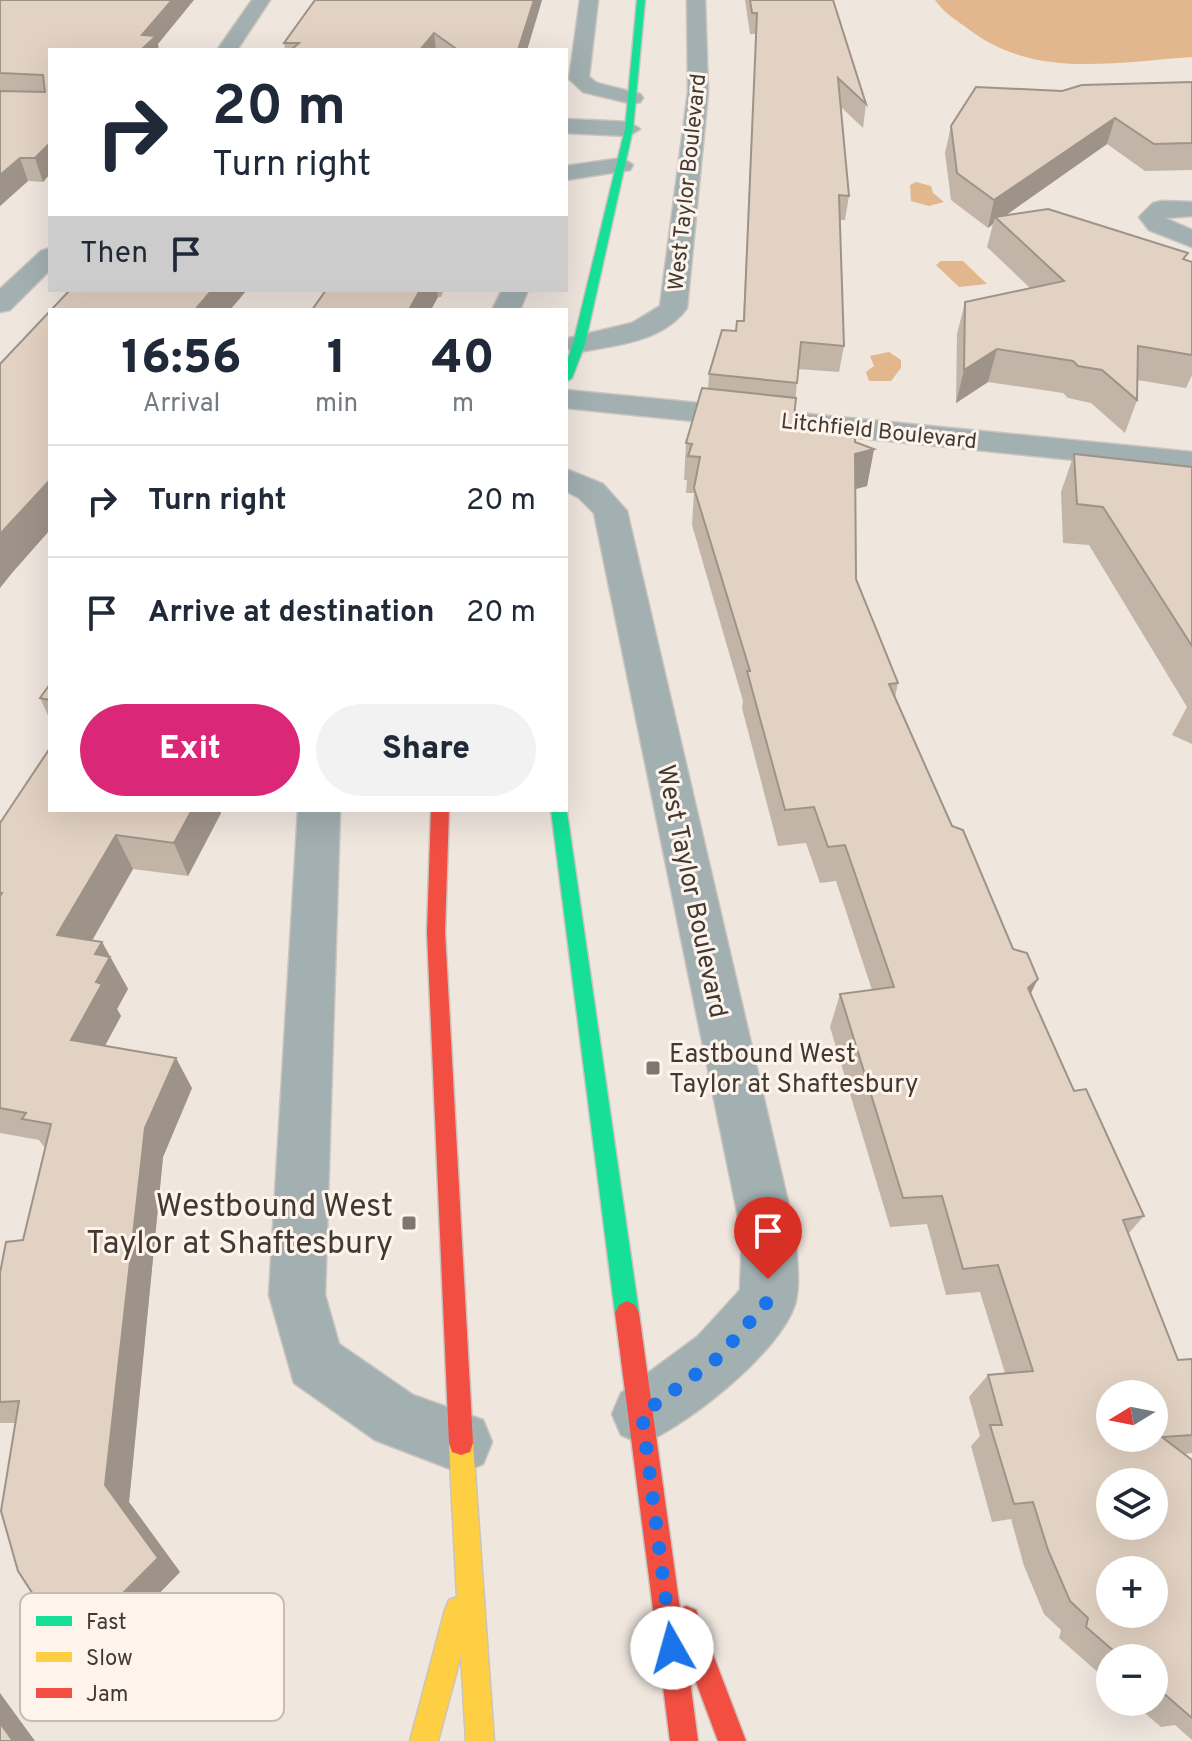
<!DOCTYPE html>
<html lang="en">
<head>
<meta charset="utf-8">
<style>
	:root { --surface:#fff; --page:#f2f2f3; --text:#1f2937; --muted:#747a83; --line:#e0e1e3; --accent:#db2777 }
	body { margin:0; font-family:Overpass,sans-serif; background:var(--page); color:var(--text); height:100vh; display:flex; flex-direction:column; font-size:30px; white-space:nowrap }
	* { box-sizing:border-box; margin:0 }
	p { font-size:26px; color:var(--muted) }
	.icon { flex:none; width:44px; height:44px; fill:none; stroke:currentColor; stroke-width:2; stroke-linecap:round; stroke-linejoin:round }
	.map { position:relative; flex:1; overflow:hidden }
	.side { position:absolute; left:48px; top:308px; width:520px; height:504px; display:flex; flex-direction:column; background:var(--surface); border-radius:0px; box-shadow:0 8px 32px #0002 }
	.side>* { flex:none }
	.hud { position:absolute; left:48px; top:48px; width:520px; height:244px; border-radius:0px; box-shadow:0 8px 32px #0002; background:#fff; color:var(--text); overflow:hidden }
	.needle { width:52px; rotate:260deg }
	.tools { position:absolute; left:1096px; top:1380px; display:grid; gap:16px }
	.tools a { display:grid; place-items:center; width:72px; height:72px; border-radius:50%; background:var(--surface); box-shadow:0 8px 32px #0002; font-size:40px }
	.pin { position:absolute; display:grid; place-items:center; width:68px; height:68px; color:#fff; margin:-82px -34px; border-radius:50% 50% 50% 0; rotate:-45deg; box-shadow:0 0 8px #0007 }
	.pin .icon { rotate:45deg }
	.me { position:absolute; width:88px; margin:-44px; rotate:353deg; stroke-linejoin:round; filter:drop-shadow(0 0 6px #0008) }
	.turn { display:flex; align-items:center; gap:28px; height:168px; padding:0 32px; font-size:36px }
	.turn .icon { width:104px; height:104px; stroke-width:2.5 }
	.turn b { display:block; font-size:56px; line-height:68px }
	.then { display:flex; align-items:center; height:76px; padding:0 32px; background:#0003; gap:16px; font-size:30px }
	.eta { display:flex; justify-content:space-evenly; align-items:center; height:136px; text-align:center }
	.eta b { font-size:48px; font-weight:800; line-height:56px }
	.cta { display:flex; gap:16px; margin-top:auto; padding:16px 32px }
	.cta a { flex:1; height:92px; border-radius:48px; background:var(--accent); color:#fff; font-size:32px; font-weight:800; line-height:92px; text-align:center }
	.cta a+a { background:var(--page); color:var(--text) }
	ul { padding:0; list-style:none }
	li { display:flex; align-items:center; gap:24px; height:112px; padding:0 32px; border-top:2px solid var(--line) }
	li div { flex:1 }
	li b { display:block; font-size:30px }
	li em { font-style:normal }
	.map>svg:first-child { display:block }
	.water { fill:#e2b78d }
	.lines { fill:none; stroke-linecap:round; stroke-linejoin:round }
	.street-casing { stroke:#cbc4be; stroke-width:3 }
	.fast-casing { stroke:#cbc4be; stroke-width:3 }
	.slow-casing { stroke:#cbc4be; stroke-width:3 }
	.jam-casing { stroke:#cbc4be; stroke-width:3 }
	.street { fill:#a2b0b2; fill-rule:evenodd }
	.fast { fill:#16e098; fill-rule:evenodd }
	.slow { fill:#ffcf43; fill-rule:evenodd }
	.jam { fill:#f24e42; fill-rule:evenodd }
	.wall { fill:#c2b5a8 }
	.shaded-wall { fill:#9e9388 }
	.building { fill:#e2d2c3; stroke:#9e9388; stroke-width:2; fill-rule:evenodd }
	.route { stroke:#1a73e8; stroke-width:14; stroke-dasharray:0 25.2 }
	.poi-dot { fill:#7e7670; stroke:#fef4eb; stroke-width:3 }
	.labels { text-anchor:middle; stroke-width:6; stroke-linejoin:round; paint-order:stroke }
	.far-street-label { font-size:22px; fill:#413a34; stroke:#fef4eb }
	.street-label { font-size:26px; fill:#413a34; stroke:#fef4eb }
	.poi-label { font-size:26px; fill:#413a34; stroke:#fef4eb; text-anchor:start }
	.near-poi-label { font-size:32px; fill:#413a34; stroke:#fef4eb; text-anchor:end }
	.key { fill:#fef4eb; stroke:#c5bcb4; stroke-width:2 }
	.key-label { font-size:22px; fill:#413a34 }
</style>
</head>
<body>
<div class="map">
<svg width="1192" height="1741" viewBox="0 0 1192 1741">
	<rect width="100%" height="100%" fill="#efe6de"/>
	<g class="water">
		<path d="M935,0H1192V57C1115,62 1033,80 967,28C956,20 943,12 935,0Z"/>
		<path d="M916,182L931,186L933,193L944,202L929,206L911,201L910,185Z"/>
		<path d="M941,261H963L987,284L959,287L936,265Z"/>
		<path d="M889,352L901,360V368L891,381H869L866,372L874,366L870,356Z"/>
	</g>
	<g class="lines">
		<g class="street-casing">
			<g id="street">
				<path d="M252,0H270L237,50H217Z"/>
				<path d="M580,0H598L589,77L597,83L640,94L643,98L640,102L633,104L583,92L569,79Z"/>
				<path d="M687,0H705L708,92L687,308C663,342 616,345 579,352L569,350L566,346L569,338L632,323L660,306L688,92Z"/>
				<path d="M566,119L629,122L640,129L629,136L566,133Z"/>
				<path d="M622,158L633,165L630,170L566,180V166Z"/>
				<path d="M1162,201L1192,202V216L1165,218L1192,230V247L1149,230L1139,217L1153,203Z"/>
				<path d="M50,248V270L10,310L0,312V289L41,251Z"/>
				<path d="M502,290H528L520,310H492Z"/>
				<path d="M566,390L1192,452V472L566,408Z"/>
				<path d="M566,469L603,484L627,511L796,1236C796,1257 801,1285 795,1304C780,1352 688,1425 642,1444L621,1435L612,1414L621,1393L698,1336L740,1290L742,1236L594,513L579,498L566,491Z"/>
				<path d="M298,810H340L325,1295L339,1344L413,1395L483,1420L492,1442L483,1464L461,1473L375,1440L294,1383L269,1295Z"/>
			</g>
		</g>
		<g class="fast-casing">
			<g id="fast">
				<path d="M637,0H645L633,129L585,344L572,378L566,382V363L573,344L625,129Z"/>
				<path d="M566,805L639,1313L635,1321L627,1325L619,1321L615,1313L551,810H566Z"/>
			</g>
		</g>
		<g class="slow-casing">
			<path id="slow" d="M461,1431L470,1434L473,1443L494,1741H466L461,1655L438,1741H410L445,1610L449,1600L457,1597L449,1443L452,1434Z"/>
		</g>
		<g class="jam-casing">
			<g id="jam">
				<path d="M431,810H449L445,932L473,1443L470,1452L461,1455L452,1452L449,1443L427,932Z"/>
				<path d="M627,1301L635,1305L639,1313L680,1609L686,1606L696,1610L746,1741H718L687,1658L698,1741H670L615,1313L619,1305Z"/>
			</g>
		</g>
		<use href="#street" class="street"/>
		<use href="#fast" class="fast"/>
		<use href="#slow" class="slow"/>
		<use href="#jam" class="jam"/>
	</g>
	<g class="wall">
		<path d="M0,0L158,44L43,182L28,181L0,206Z"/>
		<path d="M542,0L527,50H285L284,43Z"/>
		<path d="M745,0H833L866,104L863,128L841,107L849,196L845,220H840L844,346L839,372L798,369L794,418L874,449L867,486L856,489V579L898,683L895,697L952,826L1031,993L1074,1091L1144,1216L1128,1234L1178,1360L1192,1359V1453L1184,1454L1192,1460V1740L1175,1725L1161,1727L1132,1702H1154V1658H1110V1683L1059,1638L1061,1630L1044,1614L1024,1566L1011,1519L992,1522L971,1446L980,1436L969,1397L988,1375L1005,1373L980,1292L946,1295L927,1224L890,1227L830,1027L840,994L872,990L836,881L820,883L806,843L778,846L742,708L743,701L692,525L694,493H686L687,480H684L686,443L708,389L709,374L743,321L756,34H750Z"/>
		<path d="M1192,82V170L1145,171L1107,144L1006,215L1192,262V375L1186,388L1137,380V400L1125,433L1091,403L1068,398L1063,393L988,382L956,403L957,334L965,302L1030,288L987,247L993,224L988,228L951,200L945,153L951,126L1062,91Z"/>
		<path d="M326,290H444L441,297Z"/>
		<path d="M1074,454L1192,467V744L1172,735L1187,707L1089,545L1063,543L1061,492Z"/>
		<path d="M50,684V720L40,698Z"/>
		<path d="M221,813L188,876L133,869L92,941L102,942L128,989L117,1009L121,1016L105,1046L192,1088L163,1157L129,1502L180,1572L96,1658L15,1423H0V1273L23,1240L45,1148L39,1140L0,1133V823Z"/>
	</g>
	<g class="shaded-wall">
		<path d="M172,0H194L158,44L159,50H141L142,35Z"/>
		<path d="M534,0H542L527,50H518Z"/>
		<path d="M434,33L436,50H420Z"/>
		<path d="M1115,118L1107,144L999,220L995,217L993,224L988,228L994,200Z"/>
		<path d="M50,143V174L43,182L35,158Z"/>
		<path d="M20,158L28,181L0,206V175Z"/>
		<path d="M212,290H247L230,310H195Z"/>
		<path d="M420,290H437L438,297L431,310H409Z"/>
		<path d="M997,349L988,382L956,403L964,370Z"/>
		<path d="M874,449L867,486L848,491L855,454Z"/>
		<path d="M50,480V530L12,573L0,588V534Z"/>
		<path d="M192,810H220L221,813L188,876L174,843Z"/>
		<path d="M116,835L133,869L76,968L57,935Z"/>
		<path d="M102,942L128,989L117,1009L121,1016L91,1071L71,1040L96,982L95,954Z"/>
		<path d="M1038,979L1021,1013L1028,988Z"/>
		<path d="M176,1058L192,1088L163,1157L129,1502L180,1572L96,1658L68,1648L105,1485L145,1128Z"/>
		<path d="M0,1693L35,1741H13L0,1723Z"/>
	</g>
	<g class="building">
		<path d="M0,0H172L142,35L156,36L141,50H50V143L35,158H20L0,175V91L45,92L43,75L0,73Z"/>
		<path d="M315,0H534L518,50H458L434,33L420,50H291L299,43H284Z"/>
		<path d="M750,0H833L866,104L838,78L849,196L839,195L844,346L801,342L797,383L709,374L722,330L736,331L737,321H744L757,13H752Z"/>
		<path d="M1192,82V143L1154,144L1115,118L994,200L957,173L951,126L976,87L1062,91L1082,85Z"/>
		<path d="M1048,209L1188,253L1183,259L1192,262V355L1138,346L1137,400L1102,370L1078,366L1073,361L997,349L964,370L965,302L1064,281L995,217Z"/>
		<path d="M70,290H212L195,310H51Z"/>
		<path d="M326,290H420L409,310H312Z"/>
		<path d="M50,311V480L0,534V364Z"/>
		<path d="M702,388L796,398L794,418L836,434L855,436V442L874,449L855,454L856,579L898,683L889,684L952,826L963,830L1013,949L1027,953L1038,979L1028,988L1074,1091L1086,1089L1144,1216L1123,1220L1178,1360L1192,1359V1435L1162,1437L1192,1460V1718L1154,1685V1658H1122L1086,1627L1088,1618L1070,1601L1048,1550L1033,1502L1014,1504L990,1425H1002L988,1375L1033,1371L998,1265L963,1269L942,1196L903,1198L840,994L894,987L845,845L828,847L814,807L785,810L747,671H750L694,488L700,457L688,456L692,444L686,443ZM1110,1394H1154V1438H1110ZM1110,1482H1154V1526H1110ZM1110,1570H1154V1614H1110Z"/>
		<path d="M1074,454L1192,467V646L1103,507L1077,504Z"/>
		<path d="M50,684V700L40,698Z"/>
		<path d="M50,748V810H192L174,843L116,835L57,935L102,942L95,954L110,957L96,982L102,984L71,1040L176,1058L145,1128L105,1485L158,1558L68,1648L18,1571L1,1511L19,1401L0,1402V1273L6,1242L23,1240L51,1124L22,1119L26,1113L0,1108V896L2,893H0V823Z"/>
		<path d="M0,1723L13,1741H0Z"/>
	</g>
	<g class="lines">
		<path class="route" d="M672,1648L642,1414L719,1357L768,1301V1279"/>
	</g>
	<g class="poi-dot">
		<rect x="645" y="1060" width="16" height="16" rx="4"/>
		<rect x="401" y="1215" width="16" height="16" rx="4"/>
	</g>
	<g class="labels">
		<g class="far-street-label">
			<text transform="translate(686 182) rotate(-84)" y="8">West Taylor Boulevard</text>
			<text transform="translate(879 430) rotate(6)" y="8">Litchfield Boulevard</text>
		</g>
		<g class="street-label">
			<text transform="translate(693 891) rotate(78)" y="9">West Taylor Boulevard</text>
		</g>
		<g class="poi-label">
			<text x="669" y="1062">Eastbound West<tspan x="669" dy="30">Taylor at Shaftesbury</tspan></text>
		</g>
		<g class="near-poi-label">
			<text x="393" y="1216">Westbound West<tspan x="393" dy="37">Taylor at Shaftesbury</tspan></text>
		</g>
	</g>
	<rect x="20" y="1593" width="264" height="128" rx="12" class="key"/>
	<rect x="36" y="1616" width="36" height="10" fill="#16e098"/>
	<rect x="36" y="1652" width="36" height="10" fill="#ffcf43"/>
	<rect x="36" y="1688" width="36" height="10" fill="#f24e42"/>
	<g class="key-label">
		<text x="86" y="1629">Fast</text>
		<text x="86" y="1665">Slow</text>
		<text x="86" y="1701">Jam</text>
	</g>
</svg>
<div class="tools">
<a><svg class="needle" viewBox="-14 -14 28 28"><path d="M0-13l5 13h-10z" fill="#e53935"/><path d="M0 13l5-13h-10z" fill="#747a83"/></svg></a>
<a><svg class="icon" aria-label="layers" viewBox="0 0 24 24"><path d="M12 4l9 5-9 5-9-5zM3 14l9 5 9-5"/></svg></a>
<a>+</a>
<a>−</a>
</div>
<div class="pin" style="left:768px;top:1279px;background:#d93025"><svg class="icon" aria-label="arrive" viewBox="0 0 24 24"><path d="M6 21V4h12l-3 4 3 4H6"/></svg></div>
<svg class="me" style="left:672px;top:1648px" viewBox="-20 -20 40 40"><circle r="19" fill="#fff"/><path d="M0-13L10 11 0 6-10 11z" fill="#1a73e8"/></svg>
<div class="hud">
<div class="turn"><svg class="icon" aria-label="right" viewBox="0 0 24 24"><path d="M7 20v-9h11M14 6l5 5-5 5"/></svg><div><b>20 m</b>Turn right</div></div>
<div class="then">Then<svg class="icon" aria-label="arrive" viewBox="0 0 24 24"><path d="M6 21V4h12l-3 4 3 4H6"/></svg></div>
</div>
<section class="side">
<div class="eta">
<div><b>16:56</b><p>Arrival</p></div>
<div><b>1</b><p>min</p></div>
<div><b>40</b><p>m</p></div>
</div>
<ul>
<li><svg class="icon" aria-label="right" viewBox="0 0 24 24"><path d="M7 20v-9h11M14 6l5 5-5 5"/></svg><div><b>Turn right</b></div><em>20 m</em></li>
<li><svg class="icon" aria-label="arrive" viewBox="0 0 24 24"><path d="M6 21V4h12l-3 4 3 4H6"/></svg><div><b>Arrive at destination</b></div><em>20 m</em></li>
</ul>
<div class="cta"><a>Exit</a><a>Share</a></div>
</section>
</div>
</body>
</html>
